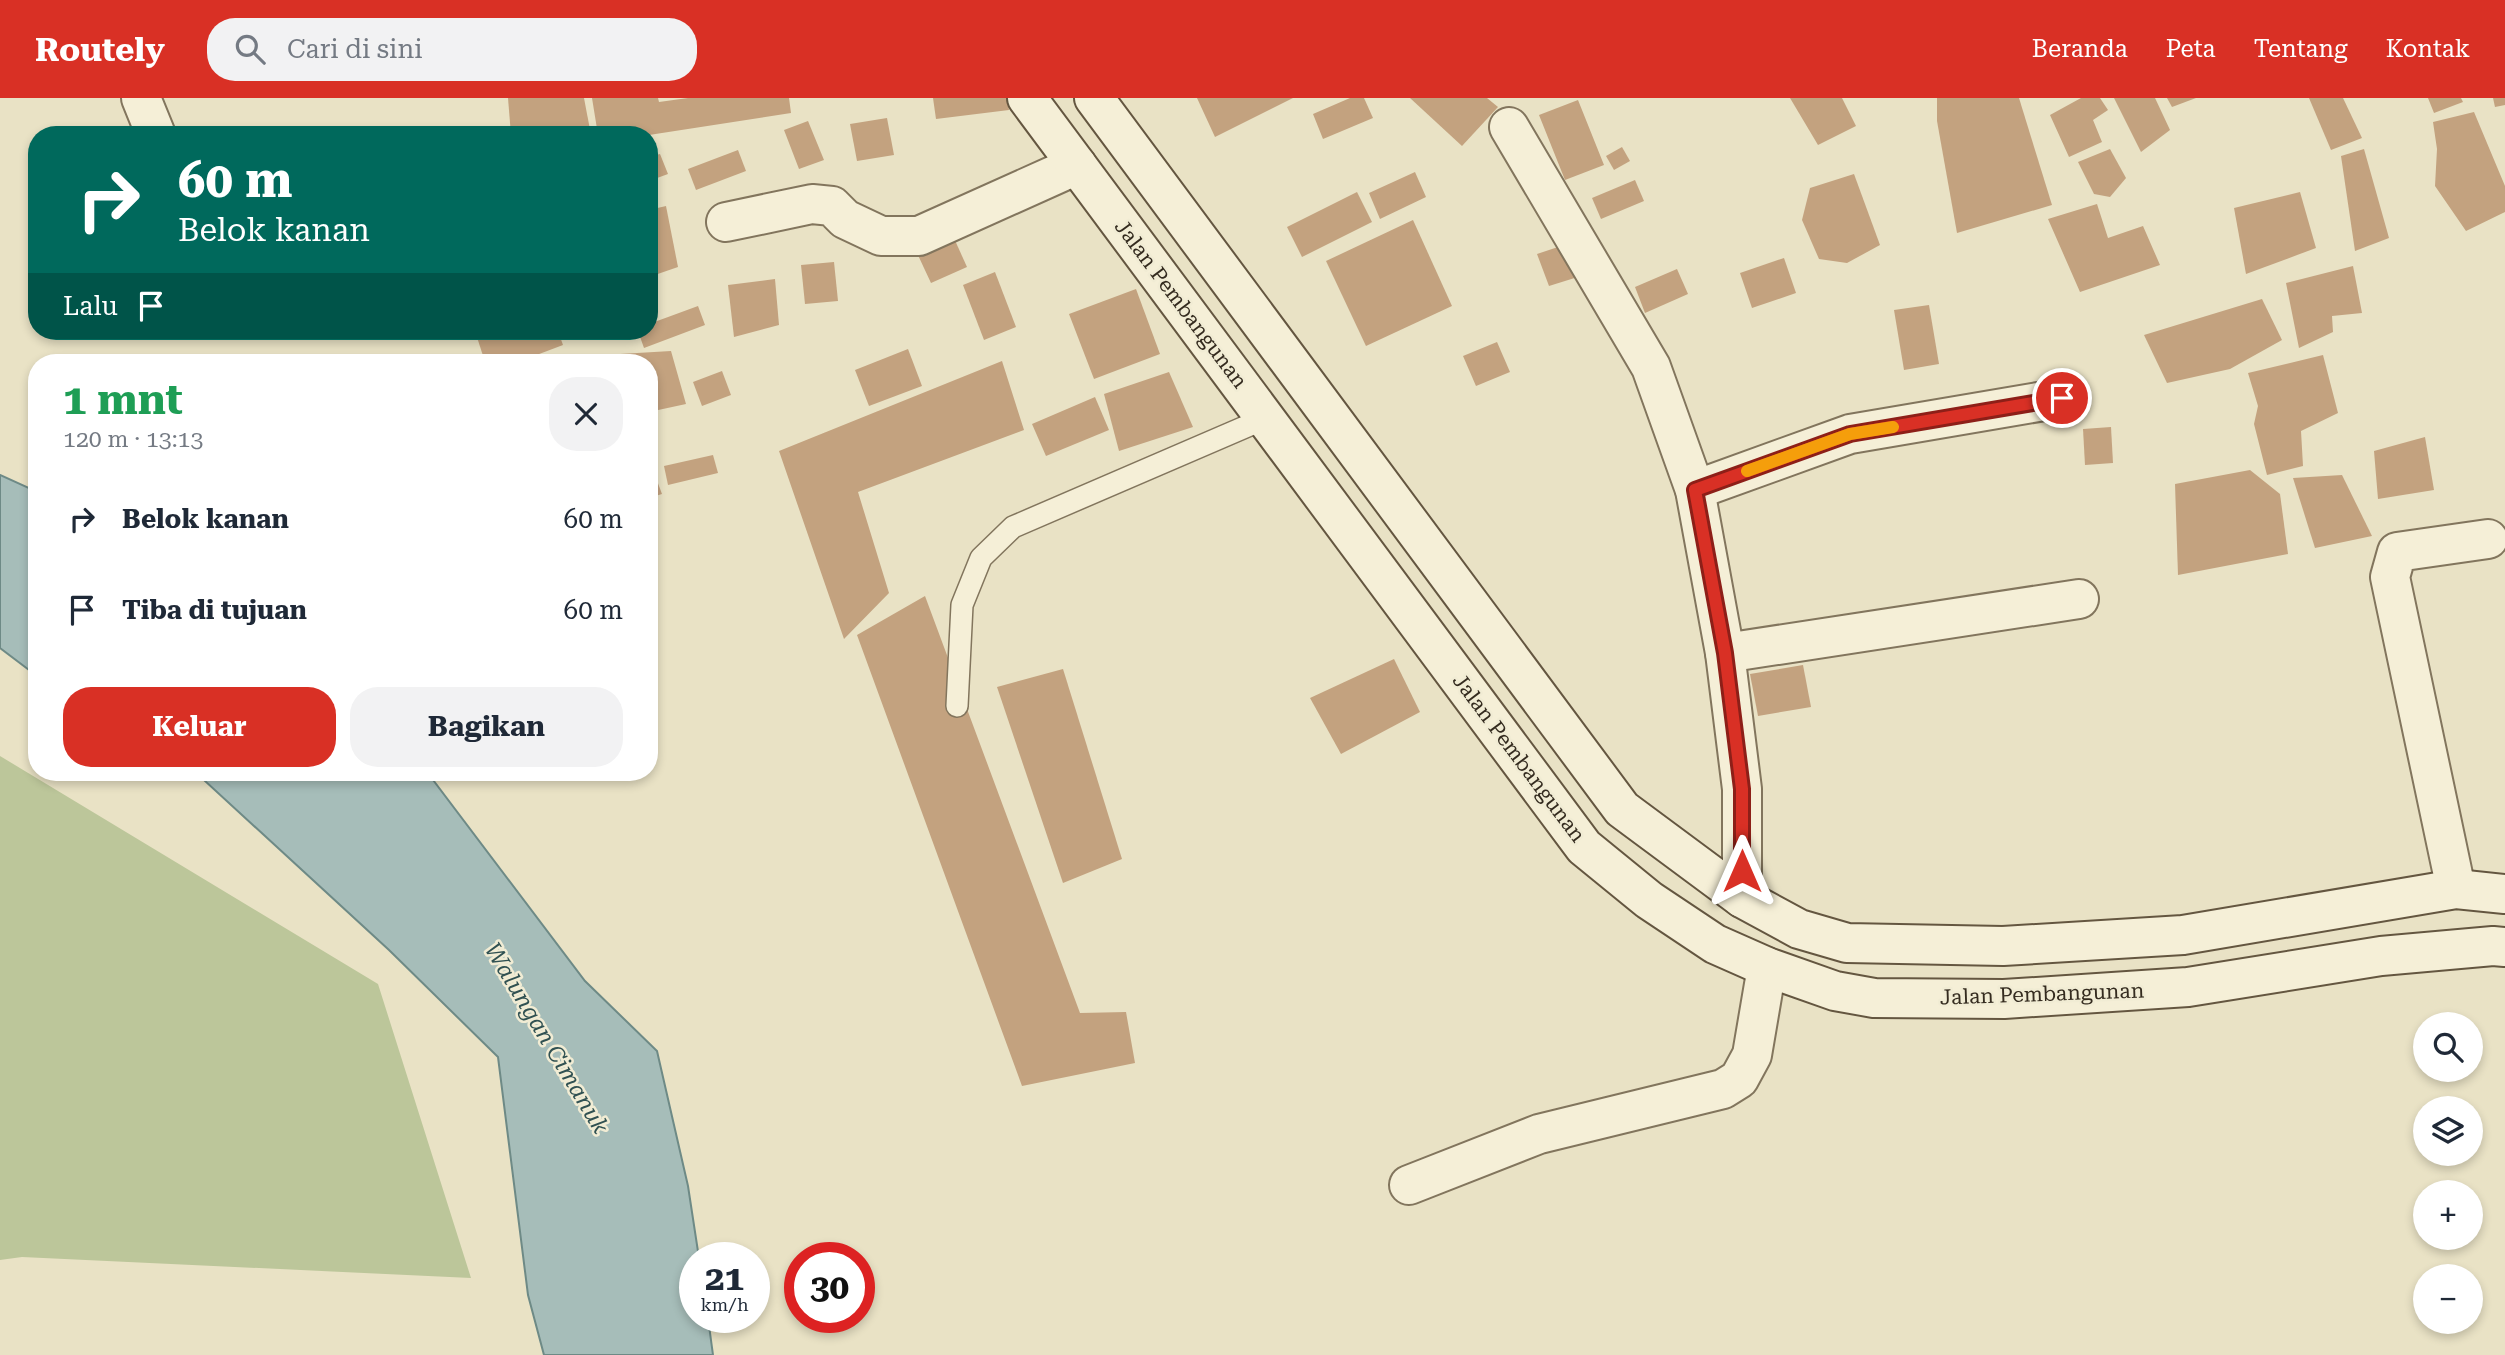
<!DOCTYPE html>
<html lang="id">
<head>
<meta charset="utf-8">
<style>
	:root { --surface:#fff; --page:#f2f2f3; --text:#1f2937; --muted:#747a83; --accent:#d93025 }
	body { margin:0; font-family:"Roboto Serif",serif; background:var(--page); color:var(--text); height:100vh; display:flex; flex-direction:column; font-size:26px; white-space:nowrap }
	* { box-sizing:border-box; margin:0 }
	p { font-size:23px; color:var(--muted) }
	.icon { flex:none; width:38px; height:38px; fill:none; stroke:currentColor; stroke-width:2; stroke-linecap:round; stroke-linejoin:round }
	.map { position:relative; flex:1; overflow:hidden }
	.side { position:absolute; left:28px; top:256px; width:630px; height:427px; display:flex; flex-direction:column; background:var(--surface); border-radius:28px; box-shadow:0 4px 10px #0003 }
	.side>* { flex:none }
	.guide { position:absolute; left:28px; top:28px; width:630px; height:214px; border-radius:28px; box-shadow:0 4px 10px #0003; background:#00695c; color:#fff; overflow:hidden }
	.fabs { position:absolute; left:2413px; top:914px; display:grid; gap:14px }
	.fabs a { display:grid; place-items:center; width:70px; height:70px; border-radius:50%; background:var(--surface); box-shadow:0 4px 10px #0003; font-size:35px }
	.speed { position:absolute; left:679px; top:1144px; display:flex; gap:14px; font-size:35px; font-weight:700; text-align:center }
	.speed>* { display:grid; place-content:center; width:91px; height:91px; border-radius:50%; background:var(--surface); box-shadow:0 4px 10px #0003; line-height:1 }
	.speed small { font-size:18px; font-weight:400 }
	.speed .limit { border:10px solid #d22; background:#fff; color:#111 }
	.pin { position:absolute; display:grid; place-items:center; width:60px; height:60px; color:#fff; margin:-30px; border:4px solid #fff; border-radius:50%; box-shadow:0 2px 7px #0007 }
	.me { position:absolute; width:77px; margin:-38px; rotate:0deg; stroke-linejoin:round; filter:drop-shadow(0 0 5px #0008) }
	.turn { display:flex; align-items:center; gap:24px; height:147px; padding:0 35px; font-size:32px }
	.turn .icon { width:91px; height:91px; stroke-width:2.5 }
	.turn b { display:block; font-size:49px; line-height:60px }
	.then { display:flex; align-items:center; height:66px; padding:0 35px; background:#0003; gap:14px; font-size:26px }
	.round { display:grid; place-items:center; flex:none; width:74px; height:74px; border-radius:28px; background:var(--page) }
	.overview { display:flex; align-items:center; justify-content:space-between; height:119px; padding:0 35px }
	h1 { font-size:42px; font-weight:700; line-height:52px; color:#1e9e55 }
	.button { display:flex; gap:14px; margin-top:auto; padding:14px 35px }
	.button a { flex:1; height:80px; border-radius:28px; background:var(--accent); color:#fff; font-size:28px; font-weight:700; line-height:80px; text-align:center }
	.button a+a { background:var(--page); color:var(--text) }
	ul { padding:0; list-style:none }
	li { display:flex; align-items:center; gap:21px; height:91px; padding:0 35px }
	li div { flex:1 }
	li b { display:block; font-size:26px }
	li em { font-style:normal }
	header { display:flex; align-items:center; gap:42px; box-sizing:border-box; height:98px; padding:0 35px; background:var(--accent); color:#fff }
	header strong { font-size:33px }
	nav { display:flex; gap:38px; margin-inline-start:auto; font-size:24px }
	.search { width:490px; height:63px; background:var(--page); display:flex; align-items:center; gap:18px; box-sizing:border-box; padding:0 24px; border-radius:28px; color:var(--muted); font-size:26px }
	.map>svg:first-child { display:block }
	.green { fill:#bcc69a }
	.water { fill:#a6bdb9; stroke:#6e8a86; stroke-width:2 }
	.building { fill:#c3a27f }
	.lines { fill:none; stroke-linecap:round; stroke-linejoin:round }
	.lane-casing { stroke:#82755d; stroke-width:24 }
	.street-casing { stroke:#82755d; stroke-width:42 }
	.secondary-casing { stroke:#645640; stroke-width:42 }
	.lane { stroke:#f5efd7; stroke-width:21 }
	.street { stroke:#f5efd7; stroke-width:38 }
	.secondary { stroke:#f5efd7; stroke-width:38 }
	.route-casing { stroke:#8d1f18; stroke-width:18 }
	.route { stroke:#d93025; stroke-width:12 }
	.slow { stroke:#f59e0b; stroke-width:12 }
	.labels { text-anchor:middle; stroke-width:5; stroke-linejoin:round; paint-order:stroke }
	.street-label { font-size:21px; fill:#342b1f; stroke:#f1ecd4 }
	.water-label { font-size:23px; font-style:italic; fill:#305152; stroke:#f1ecd4 }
</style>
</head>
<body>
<header>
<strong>Routely</strong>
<div class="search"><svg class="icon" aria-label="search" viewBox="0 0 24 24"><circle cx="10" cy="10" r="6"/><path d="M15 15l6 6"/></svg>Cari di sini</div>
<nav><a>Beranda</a><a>Peta</a><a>Tentang</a><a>Kontak</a></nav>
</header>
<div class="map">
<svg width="2505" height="1257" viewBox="0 0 2505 1257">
	<rect width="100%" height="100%" fill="#e9e2c5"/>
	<path class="green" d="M0,658L378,886L471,1180L22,1159L0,1162Z"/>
	<g class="water">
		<path d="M0,377L29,390L37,397V578L0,550Z"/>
		<path d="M190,674H427L585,883L657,953L688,1088L699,1160H695V1220H708L713,1257H544L528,1197L498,959L389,852L204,682Z"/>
	</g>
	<g class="building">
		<path d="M508,0H584L591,37H511Z"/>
		<path d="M592,0H658L659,4L688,0H789L791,15L649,37H598Z"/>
		<path d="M933,0H1007L1009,12L936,21Z"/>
		<path d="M1197,0H1293L1215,39Z"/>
		<path d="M1350,0H1364L1373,20L1323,41L1313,16Z"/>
		<path d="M1410,0H1487L1498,9L1462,48Z"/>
		<path d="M1790,0H1842L1856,28L1818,47Z"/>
		<path d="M1937,0H2019L2052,107L1957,135L1937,23Z"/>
		<path d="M2081,0H2100L2108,12L2093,22L2102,44L2069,59L2050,17Z"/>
		<path d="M2114,0H2155L2170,32L2141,54Z"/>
		<path d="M2167,0H2196L2172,9Z"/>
		<path d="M2309,0H2343L2362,40L2331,52Z"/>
		<path d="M2428,0H2461L2463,4L2434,15Z"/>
		<path d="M2493,0H2505V7L2495,9Z"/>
		<path d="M1578,2L1604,67L1565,82L1539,17Z"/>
		<path d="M2474,14L2505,88V114L2466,133L2435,88L2437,51L2433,24Z"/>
		<path d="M887,20L894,57L857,63L850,26Z"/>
		<path d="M808,23L824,62L799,71L784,32Z"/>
		<path d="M1622,49L1630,63L1614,72L1606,58Z"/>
		<path d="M2110,51L2126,80L2110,99L2094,96L2078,64Z"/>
		<path d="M2364,51L2389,140L2355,153L2341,58Z"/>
		<path d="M738,52L746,73L696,92L688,71Z"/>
		<path d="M660,56L668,76L649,83V59Z"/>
		<path d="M1415,74L1426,99L1380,121L1369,95Z"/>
		<path d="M1854,76L1880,147L1847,165L1819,161L1802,122L1810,90Z"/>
		<path d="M1635,82L1644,103L1601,121L1592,100Z"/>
		<path d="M1357,94L1372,124L1302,159L1287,129Z"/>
		<path d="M2300,94L2316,150L2246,176L2234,110Z"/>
		<path d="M2097,106L2108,140L2143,128L2160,167L2080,194L2048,121Z"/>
		<path d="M666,108L678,169L649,179V112Z"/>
		<path d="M1413,122L1452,208L1366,248L1326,163Z"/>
		<path d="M953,138L967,169L931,185L917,155Z"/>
		<path d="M1570,145L1581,178L1549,188L1537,156Z"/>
		<path d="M1784,160L1796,195L1752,210L1740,175Z"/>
		<path d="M834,164L838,203L805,206L801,167Z"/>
		<path d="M2353,168L2362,215L2332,218L2333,234L2299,250L2286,185Z"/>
		<path d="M1677,171L1688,196L1645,215L1635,189Z"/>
		<path d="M995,174L1016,229L984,242L963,187Z"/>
		<path d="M775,181L779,227L734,239L728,187Z"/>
		<path d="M1136,191L1160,256L1094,281L1069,216Z"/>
		<path d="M2262,201L2282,242L2230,271L2167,285L2144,237Z"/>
		<path d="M1929,207L1939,266L1904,272L1894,212Z"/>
		<path d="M698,208L705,227L644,250L638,233H649V226Z"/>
		<path d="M475,233H558L563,247L518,264H485Z"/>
		<path d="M1497,244L1510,274L1476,288L1463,258Z"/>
		<path d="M908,251L922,288L869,308L855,272Z"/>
		<path d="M671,253L686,306L649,314V264H621L620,256Z"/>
		<path d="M2323,257L2338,315L2301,333L2303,368L2267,377L2254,326L2258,308L2248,275Z"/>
		<path d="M1002,263L1024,332L858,394L889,495L844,541L779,353Z"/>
		<path d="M722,273L731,297L702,308L693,284Z"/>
		<path d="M1169,274L1193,329L1119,353L1104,296Z"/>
		<path d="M1095,299L1109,332L1046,358L1032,326Z"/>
		<path d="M2111,329L2113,365L2085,367L2083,331Z"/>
		<path d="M2425,339L2434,392L2378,401L2374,353Z"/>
		<path d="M713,357L718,375L668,387L664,368Z"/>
		<path d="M653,372L662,396L649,400V373Z"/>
		<path d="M2250,372L2280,396L2288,456L2178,477L2175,386Z"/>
		<path d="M2342,377L2372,438L2315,450L2293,380Z"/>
		<path d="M925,498L1080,915L1126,914L1135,965L1022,988L857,537Z"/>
		<path d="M1394,561L1420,614L1341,656L1310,600Z"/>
		<path d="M1803,567L1811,609L1758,618L1750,576Z"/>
		<path d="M1063,571L1122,761L1063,785L997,589Z"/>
	</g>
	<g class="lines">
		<g class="lane-casing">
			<path id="lane" d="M957,608L962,507L981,460L1013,429L1266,320"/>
		</g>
		<g class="street-casing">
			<g id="street">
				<path d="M141,0L156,37"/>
				<path d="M1509,29L1651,269L1695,392L1725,555L1742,691V800"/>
				<path d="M726,124L812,106L832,108L845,121L881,138H919L1077,67"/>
				<path d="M1695,392L1850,336L2062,300"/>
				<path d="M1725,555L2079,501"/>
				<path d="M2456,791L2390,479L2397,454L2488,441"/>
				<path d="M1409,1087L1539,1036L1723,991L1739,981L1752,957L1767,869"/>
			</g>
		</g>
		<g class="secondary-casing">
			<g id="secondary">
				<path d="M1027,0L1584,749L1649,802L1715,846L1767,869L1835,893L1874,900L2004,901L2188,889L2381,858L2493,848L2505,849"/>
				<path d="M1094,0L1622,711L1742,800L1799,831L1847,845L2003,848L2183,837L2456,791L2505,796"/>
			</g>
		</g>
		<use href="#lane" class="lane"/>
		<use href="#street" class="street"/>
		<use href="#secondary" class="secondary"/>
	</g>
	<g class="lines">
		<g class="route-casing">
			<path id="route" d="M1742,773V691L1725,555L1695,392L1850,336L2062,300"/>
		</g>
		<use href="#route" class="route"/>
		<path class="slow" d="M1747,373L1850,336L1893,329"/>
	</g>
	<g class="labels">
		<g class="street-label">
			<text transform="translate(1181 206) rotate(53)" y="7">Jalan Pembangunan</text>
			<text transform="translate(1519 660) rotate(53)" y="7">Jalan Pembangunan</text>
			<text transform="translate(2042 896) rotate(-2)" y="7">Jalan Pembangunan</text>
		</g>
		<g class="water-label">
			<text transform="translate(547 940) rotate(59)" y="8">Walungan Cimanuk</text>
		</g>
	</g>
</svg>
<div class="fabs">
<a><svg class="icon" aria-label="search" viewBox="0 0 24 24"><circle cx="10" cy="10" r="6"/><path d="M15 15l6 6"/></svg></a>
<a><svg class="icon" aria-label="layers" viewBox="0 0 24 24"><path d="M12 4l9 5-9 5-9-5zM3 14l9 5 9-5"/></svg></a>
<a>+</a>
<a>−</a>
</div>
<div class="speed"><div>21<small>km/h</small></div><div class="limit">30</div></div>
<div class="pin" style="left:2062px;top:300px;background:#d93025"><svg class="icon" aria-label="arrive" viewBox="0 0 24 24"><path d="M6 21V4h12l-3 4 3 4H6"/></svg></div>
<svg class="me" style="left:1742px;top:773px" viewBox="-20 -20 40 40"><path d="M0-17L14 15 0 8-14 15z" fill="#d93025" stroke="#fff" stroke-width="4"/></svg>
<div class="guide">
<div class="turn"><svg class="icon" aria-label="right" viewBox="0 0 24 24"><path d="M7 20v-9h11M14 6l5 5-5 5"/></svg><div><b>60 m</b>Belok kanan</div></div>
<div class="then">Lalu<svg class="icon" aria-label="arrive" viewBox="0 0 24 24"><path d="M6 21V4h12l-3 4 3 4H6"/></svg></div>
</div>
<section class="side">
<div class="overview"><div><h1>1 mnt</h1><p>120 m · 13:13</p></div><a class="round"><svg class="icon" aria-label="close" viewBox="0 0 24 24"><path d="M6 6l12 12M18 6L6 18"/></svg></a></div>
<ul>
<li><svg class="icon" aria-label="right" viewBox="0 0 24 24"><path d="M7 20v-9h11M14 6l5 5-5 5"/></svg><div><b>Belok kanan</b></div><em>60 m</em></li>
<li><svg class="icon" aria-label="arrive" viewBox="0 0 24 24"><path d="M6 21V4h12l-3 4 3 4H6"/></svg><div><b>Tiba di tujuan</b></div><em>60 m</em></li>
</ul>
<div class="button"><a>Keluar</a><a>Bagikan</a></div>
</section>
</div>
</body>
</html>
